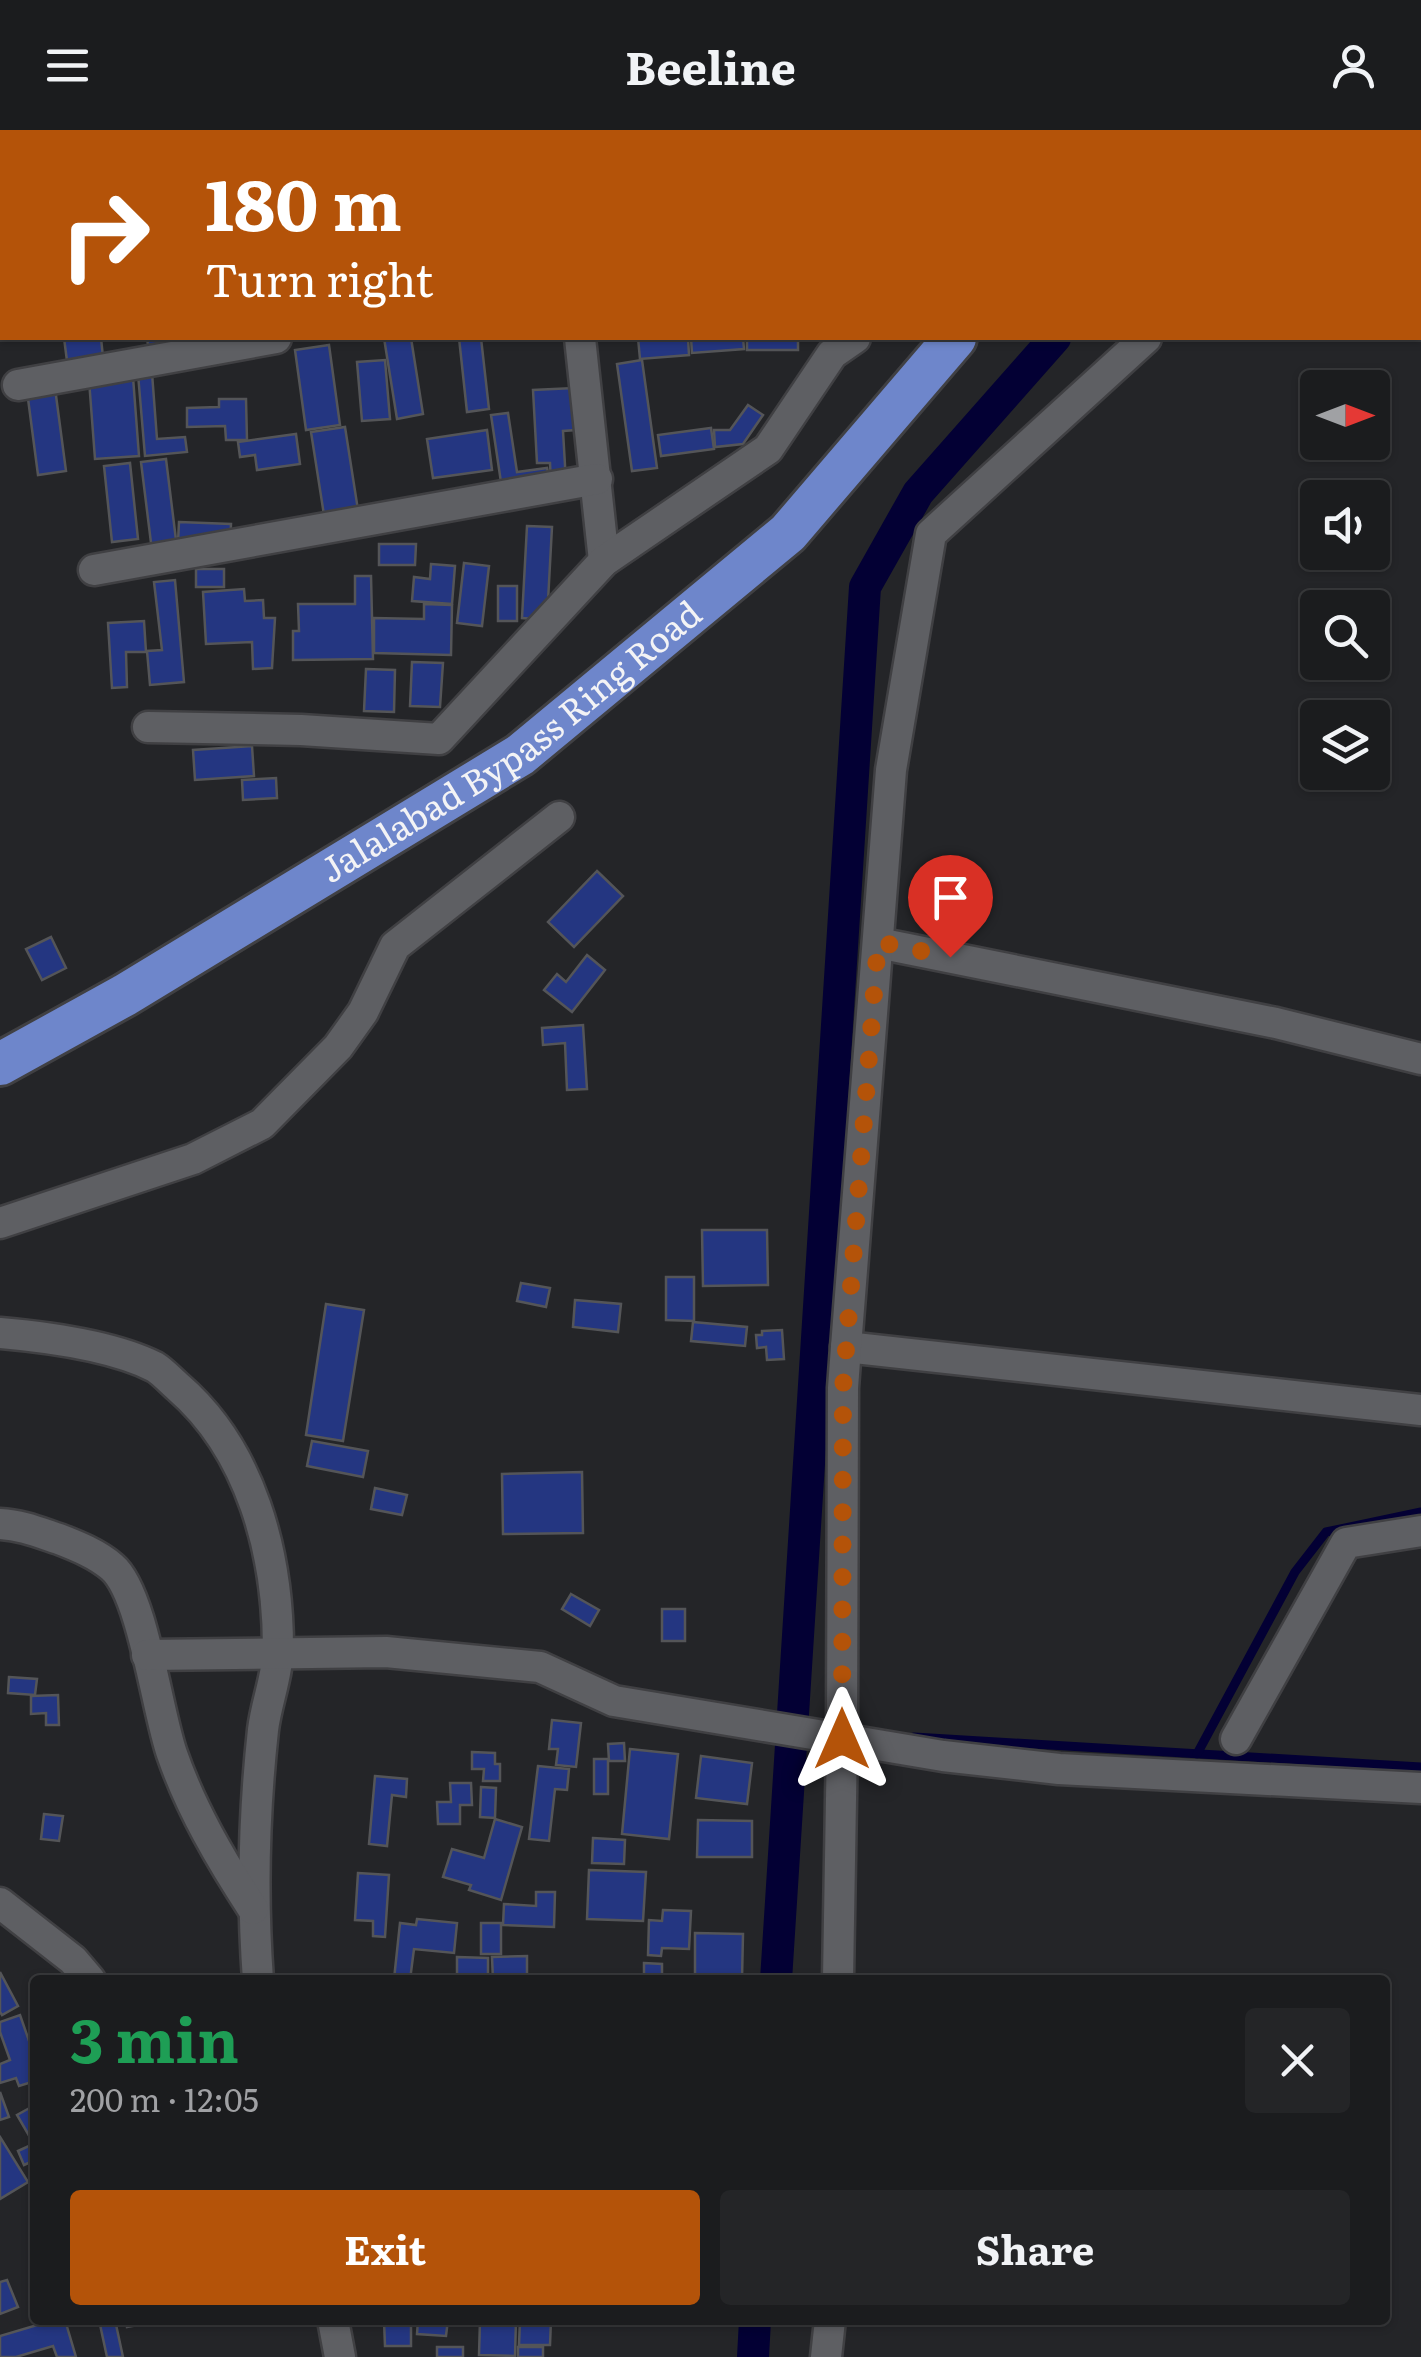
<!DOCTYPE html>
<html lang="en">
<head>
<meta charset="utf-8">
<style>
	:root { --surface:#1b1c1e; --page:#242527; --text:#f1f3f6; --muted:#a0a1a4; --line:#393a3c; --accent:#b45309 }
	body { margin:0; font-family:Literata,serif; background:var(--page); color:var(--text); height:100vh; display:flex; flex-direction:column; font-size:38px; white-space:nowrap }
	* { box-sizing:border-box; margin:0 }
	p { font-size:32px; color:var(--muted) }
	.icon { flex:none; width:55px; height:55px; fill:none; stroke:currentColor; stroke-width:2; stroke-linecap:round; stroke-linejoin:round }
	.map { position:relative; flex:1; overflow:hidden }
	.panel { position:absolute; left:30px; top:1845px; width:1360px; height:350px; display:flex; flex-direction:column; background:var(--surface); border-radius:10px; box-shadow:0 2px 8px #0004,0 0 0 2px var(--line) }
	.panel>* { flex:none }
	.top-card { position:absolute; left:0px; top:0px; width:1422px; height:210px; box-shadow:0 2px 8px #0004,0 0 0 2px var(--line); background:#b45309; color:#fff; overflow:hidden }
	.needle { width:65px; rotate:90deg }
	.controls { position:absolute; left:1300px; top:240px; display:grid; gap:20px }
	.controls a { display:grid; place-items:center; width:90px; height:90px; border-radius:10px; background:var(--surface); box-shadow:0 2px 8px #0004,0 0 0 2px var(--line); font-size:50px }
	.pin { position:absolute; display:grid; place-items:center; width:85px; height:85px; color:#fff; margin:-102px -42px; border-radius:50% 50% 50% 0; rotate:-45deg; box-shadow:0 0 10px #0007 }
	.pin .icon { rotate:45deg }
	.me { position:absolute; width:110px; margin:-55px; rotate:0deg; stroke-linejoin:round; filter:drop-shadow(0 0 8px #0008) }
	.turn { display:flex; align-items:center; gap:35px; height:210px; padding:0 40px; font-size:45px }
	.turn .icon { width:130px; height:130px; stroke-width:2.5 }
	.turn b { display:block; font-size:70px; line-height:85px }
	.round { display:grid; place-items:center; flex:none; width:105px; height:105px; border-radius:10px; background:var(--page) }
	.headline { display:flex; align-items:center; justify-content:space-between; height:170px; padding:0 40px }
	h1 { font-size:60px; font-weight:700; line-height:75px; color:#1e9e55 }
	.button { display:flex; gap:20px; margin-top:auto; padding:20px 40px }
	.button a { flex:1; height:115px; border-radius:10px; background:var(--accent); color:#fff; font-size:40px; font-weight:700; line-height:115px; text-align:center }
	.button a+a { background:var(--page); color:var(--text) }
	header { display:flex; justify-content:space-between; align-items:center; height:130px; padding:0 40px; background:var(--surface); font-size:45px; font-weight:700 }
	.map>svg:first-child { display:block }
	.lines { fill:none; stroke-linecap:round; stroke-linejoin:round }
	.stream { stroke:#030034; stroke-width:9 }
	.canal { stroke:#030034; stroke-width:32 }
	.building { fill:#243681; stroke:#545558; stroke-width:2.5 }
	.minor-casing { stroke:#404043; stroke-width:35 }
	.highway-casing { stroke:#404043; stroke-width:48 }
	.minor { stroke:#5e5f63; stroke-width:30 }
	.highway { stroke:#6e86cb; stroke-width:42 }
	.route { stroke:#b45309; stroke-width:18; stroke-dasharray:0 32.4 }
	.labels { text-anchor:middle; stroke-width:10; stroke-linejoin:round; paint-order:stroke }
	.street-label { font-size:35px; fill:#f3f3f5; stroke:#0e0e10 }
</style>
</head>
<body>
<header><svg class="icon" aria-label="menu" viewBox="0 0 24 24"><path d="M4 6h16M4 12h16M4 18h16"/></svg>Beeline<svg class="icon" aria-label="person" viewBox="0 0 24 24"><circle cx="12" cy="8" r="4"/><path d="M4 21q1-7 8-7t8 7"/></svg></header>
<div class="map">
<svg width="1421" height="2227" viewBox="0 0 1421 2227">
	<rect width="100%" height="100%" fill="#242528"/>
	<g class="lines">
		<g class="stream">
			<path d="M914,1607L1421,1637"/>
			<path d="M1197,1624L1295,1442L1326,1402L1421,1382"/>
		</g>
		<g class="canal">
			<path d="M1220,2L1221,0"/>
			<path d="M776,1850L865,457L918,363L1055,208"/>
			<path d="M753,2227L755,2190"/>
		</g>
	</g>
	<g class="building">
		<path d="M130,0H182L183,2H130Z"/>
		<path d="M641,0H685L686,2H641Z"/>
		<rect x="868" y="0" width="53" height="2"/>
		<rect x="961" y="0" width="56" height="2"/>
		<path d="M64,208H101L103,227L67,231Z"/>
		<path d="M147,208H163V214L148,215Z"/>
		<path d="M384,208H411L423,284L397,289Z"/>
		<path d="M459,208H481L489,279L467,282Z"/>
		<path d="M638,208H688L689,225L640,229Z"/>
		<path d="M691,208H743L744,219L692,223Z"/>
		<rect x="747" y="208" width="51" height="12"/>
		<path d="M329,215L340,295L306,300L295,220Z"/>
		<path d="M385,230L390,289L362,291L357,232Z"/>
		<path d="M642,230L657,338L632,341L617,234Z"/>
		<path d="M152,243L157,309L185,307L187,322L145,326L138,244Z"/>
		<path d="M133,247L139,326L95,329L89,250Z"/>
		<path d="M55,258L66,341L38,345L27,261Z"/>
		<path d="M574,258L576,300L563,301L566,352L551,353L550,333H537L533,260Z"/>
		<path d="M219,269H246L247,310H226L225,296L187,297V278L219,277Z"/>
		<path d="M748,275L763,285L743,314L715,317L714,300H730Z"/>
		<path d="M508,283L517,342L547,338L550,352L502,359L491,285Z"/>
		<path d="M345,297L358,380L324,385L311,302Z"/>
		<path d="M711,298L714,319L661,326L658,305Z"/>
		<path d="M487,300L492,340L433,348L427,309Z"/>
		<path d="M296,304L300,334L257,340L255,325L240,327L238,312Z"/>
		<path d="M166,329L177,418L152,421L141,332Z"/>
		<path d="M130,333L138,409L112,412L104,336Z"/>
		<path d="M179,392L231,394L230,414L178,412Z"/>
		<path d="M527,396L552,397L547,490L522,488Z"/>
		<path d="M379,414H416L415,435H379Z"/>
		<path d="M464,433L489,436L482,496L457,493Z"/>
		<path d="M431,434L455,436L452,474L412,471L414,447L430,449Z"/>
		<rect x="196" y="439" width="28" height="18"/>
		<path d="M355,446H371L373,529L293,530V501H299L298,474H355Z"/>
		<path d="M175,450L184,552L150,555L147,521L162,520L154,452Z"/>
		<rect x="498" y="456" width="19" height="35"/>
		<path d="M244,459L245,471L263,470L264,488H275L272,538L253,539L252,512L206,514L203,462Z"/>
		<path d="M424,474L452,475L451,525L374,523V488L424,489Z"/>
		<path d="M144,491L146,522H126L127,557L112,558L108,493Z"/>
		<path d="M412,532L443,533L440,577L410,576Z"/>
		<path d="M366,539L395,540L394,582L364,581Z"/>
		<path d="M252,616L254,646L195,650L193,620Z"/>
		<path d="M276,648L277,668L243,670L242,650Z"/>
		<path d="M597,741L623,766L574,817L548,792Z"/>
		<path d="M51,807L66,838L42,850L26,819Z"/>
		<path d="M587,825L605,840L572,882L544,860L557,844L566,852Z"/>
		<path d="M583,895L587,959L567,960L565,913L543,915L542,898Z"/>
		<path d="M702,1100H767L768,1155L703,1156Z"/>
		<path d="M666,1147H694V1191L666,1190Z"/>
		<path d="M521,1153L550,1158L546,1177L517,1171Z"/>
		<path d="M575,1170L621,1174L618,1202L573,1197Z"/>
		<path d="M326,1174L364,1180L343,1311L306,1305Z"/>
		<path d="M693,1192L747,1197L745,1216L691,1211Z"/>
		<path d="M782,1200L784,1229L767,1230L766,1217L757,1218L756,1205H762V1201Z"/>
		<path d="M312,1311L368,1321L363,1347L307,1336Z"/>
		<path d="M582,1342L583,1403L503,1404L502,1344Z"/>
		<path d="M375,1358L407,1365L402,1385L371,1379Z"/>
		<path d="M571,1464L599,1480L590,1496L562,1479Z"/>
		<rect x="662" y="1479" width="23" height="32"/>
		<path d="M9,1547L37,1549L35,1565L8,1563Z"/>
		<path d="M58,1565L59,1595H46V1583L31,1584V1566Z"/>
		<path d="M552,1590L581,1593L576,1637L556,1635L558,1619H549Z"/>
		<path d="M624,1613L625,1631H609L608,1614Z"/>
		<path d="M630,1619L678,1624L669,1709L622,1704Z"/>
		<path d="M472,1622L495,1623V1634H500V1651H483L484,1639H472Z"/>
		<path d="M701,1626L752,1633L747,1674L696,1668Z"/>
		<rect x="594" y="1629" width="14" height="35"/>
		<path d="M538,1636L569,1639L567,1660L555,1659L549,1711L529,1709Z"/>
		<path d="M375,1646L407,1649L406,1667L392,1665L387,1716L369,1714Z"/>
		<path d="M450,1653H471L472,1675H460V1694H438L437,1672H451Z"/>
		<path d="M481,1657L496,1658L495,1688L480,1687Z"/>
		<path d="M44,1684L63,1686L59,1711L41,1709Z"/>
		<path d="M495,1689L522,1697L501,1770L469,1760L471,1755L443,1747L452,1719L484,1728Z"/>
		<path d="M698,1690L752,1691V1727H697Z"/>
		<path d="M593,1708L625,1710L624,1734L592,1733Z"/>
		<path d="M589,1740L646,1742L643,1791L587,1789Z"/>
		<path d="M358,1743L389,1745L385,1807L373,1806V1791L355,1790Z"/>
		<path d="M536,1762H555L554,1797L503,1795L504,1774L536,1776Z"/>
		<path d="M663,1780L691,1781L689,1819L662,1818L661,1826L648,1825L649,1790L662,1791Z"/>
		<path d="M417,1789L457,1793L454,1823L414,1819L410,1850L394,1849L400,1793L416,1795Z"/>
		<rect x="481" y="1793" width="20" height="31"/>
		<path d="M695,1803L743,1804L742,1850H695Z"/>
		<path d="M527,1826V1850H493L492,1827Z"/>
		<path d="M457,1827L488,1828V1850H457Z"/>
		<path d="M644,1833L662,1834V1850H644Z"/>
		<path d="M0,1842L18,1876L2,1885L0,1882Z"/>
		<path d="M20,1885L35,1928V1951L19,1956L16,1948L0,1953V1934L10,1930L0,1902V1892Z"/>
		<path d="M0,1962L9,1987L0,1990Z"/>
		<path d="M35,1975V2007L31,2009L17,1985Z"/>
		<path d="M0,2007L28,2052L0,2069Z"/>
		<path d="M31,2015L35,2030L24,2035L18,2021Z"/>
		<path d="M7,2150L18,2177L0,2184V2152Z"/>
		<path d="M54,2190H65L76,2227H57L53,2216L16,2227H0V2206Z"/>
		<path d="M99,2190H115L123,2227H107Z"/>
		<path d="M126,2190H165L127,2197Z"/>
		<path d="M418,2190H448L446,2206L417,2204Z"/>
		<path d="M480,2190H516L515,2226L479,2225Z"/>
		<path d="M520,2190H551L550,2215H519Z"/>
		<path d="M384,2191H411V2216H385Z"/>
		<rect x="437" y="2217" width="26" height="10"/>
		<rect x="518" y="2217" width="25" height="10"/>
	</g>
	<g class="lines">
		<g class="minor-casing">
			<g id="minor">
				<path d="M550,0L551,2"/>
				<path d="M812,0V2"/>
				<path d="M250,2L266,0"/>
				<path d="M1064,2L1066,0"/>
				<path d="M1420,18H1421"/>
				<path d="M580,208L604,431"/>
				<path d="M18,255L276,208"/>
				<path d="M94,440L597,349"/>
				<path d="M148,597L301,600L439,609L604,431L768,319L832,224L855,208"/>
				<path d="M878,813L1276,893L1421,929"/>
				<path d="M0,1093L193,1029L262,994L338,917L363,882L395,816L559,687"/>
				<path d="M0,1203C46,1207 113,1216 155,1237C163,1242 171,1251 178,1257C251,1320 278,1423 278,1518C278,1545 266,1573 263,1600C254,1682 252,1768 258,1850"/>
				<path d="M846,1217L1421,1280"/>
				<path d="M0,1394C21,1395 38,1402 59,1409C77,1416 97,1424 112,1437C143,1463 157,1582 172,1624C191,1679 221,1730 253,1779"/>
				<path d="M147,1525L386,1522L540,1537L614,1571L842,1609L843,1258L846,1217L891,640L931,404L1146,208"/>
				<path d="M1236,1609L1346,1413L1421,1401"/>
				<path d="M0,1773L73,1830L90,1850"/>
				<path d="M838,1850L842,1609L943,1626L1059,1639L1421,1658"/>
				<path d="M333,2190L340,2227"/>
				<path d="M826,2227L830,2190"/>
			</g>
		</g>
		<g class="highway-casing">
			<g id="highway">
				<path d="M1131,2L1133,0"/>
				<path id="s1" d="M0,934L125,865L520,625L788,403L955,208"/>
			</g>
		</g>
		<use href="#minor" class="minor"/>
		<use href="#highway" class="highway"/>
	</g>
	<g class="lines">
		<path class="route" d="M842,1609L843,1258L878,812L950,827"/>
	</g>
	<g class="labels">
		<g class="street-label">
			<text dy="12" stroke="none"><textPath href="#s1" startOffset="605">Jalalabad Bypass Ring Road</textPath></text>
		</g>
	</g>
</svg>
<div class="controls">
<a><svg class="needle" viewBox="-14 -14 28 28"><path d="M0-13l5 13h-10z" fill="#e53935"/><path d="M0 13l5-13h-10z" fill="#a0a1a4"/></svg></a>
<a><svg class="icon" aria-label="sound" viewBox="0 0 24 24"><path d="M4 9h4l5-4v14l-5-4H4zM17 9q2 3 0 6"/></svg></a>
<a><svg class="icon" aria-label="search" viewBox="0 0 24 24"><circle cx="10" cy="10" r="6"/><path d="M15 15l6 6"/></svg></a>
<a><svg class="icon" aria-label="layers" viewBox="0 0 24 24"><path d="M12 4l9 5-9 5-9-5zM3 14l9 5 9-5"/></svg></a>
</div>
<div class="pin" style="left:950px;top:827px;background:#d93025"><svg class="icon" aria-label="arrive" viewBox="0 0 24 24"><path d="M6 21V4h12l-3 4 3 4H6"/></svg></div>
<svg class="me" style="left:842px;top:1609px" viewBox="-20 -20 40 40"><path d="M0-17L14 15 0 8-14 15z" fill="#b45309" stroke="#fff" stroke-width="4"/></svg>
<div class="top-card">
<div class="turn"><svg class="icon" aria-label="right" viewBox="0 0 24 24"><path d="M7 20v-9h11M14 6l5 5-5 5"/></svg><div><b>180 m</b>Turn right</div></div>
</div>
<section class="panel">
<div class="headline"><div><h1>3 min</h1><p>200 m · 12:05</p></div><a class="round"><svg class="icon" aria-label="close" viewBox="0 0 24 24"><path d="M6 6l12 12M18 6L6 18"/></svg></a></div>
<div class="button"><a>Exit</a><a>Share</a></div>
</section>
</div>
</body>
</html>
